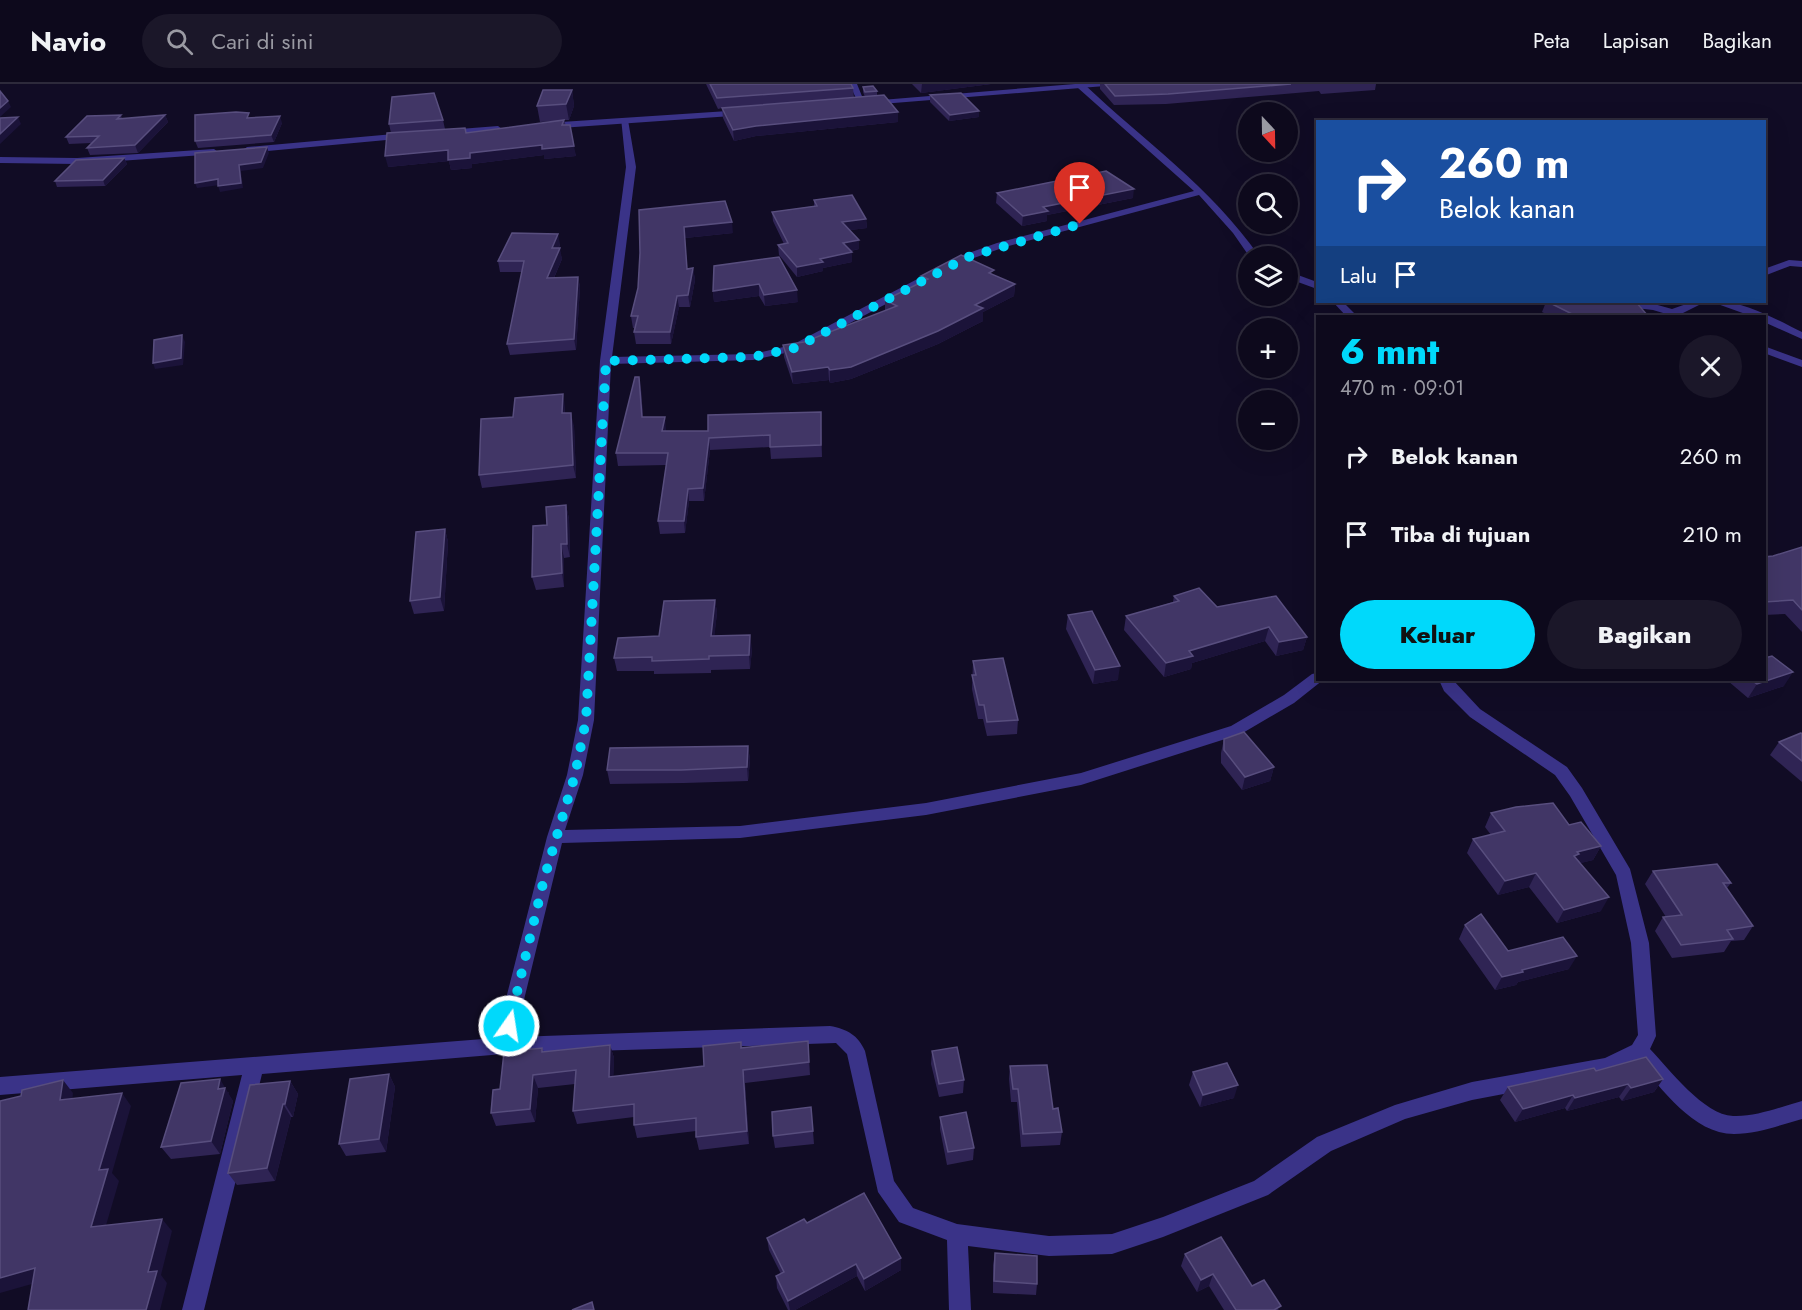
<!DOCTYPE html>
<html lang="id">
<head>
<meta charset="utf-8">
<style>
	:root { --surface:#0d091c; --page:#1b1729; --text:#f1f3f6; --muted:#9a9aa3; --line:#2d2a3b; --accent:#00d9fb }
	body { margin:0; font-family:Jost,sans-serif; background:var(--page); color:var(--text); height:100vh; display:flex; flex-direction:column; font-size:22px; white-space:nowrap }
	* { box-sizing:border-box; margin:0 }
	p { font-size:20px; color:var(--muted) }
	.icon { flex:none; width:33px; height:33px; fill:none; stroke:currentColor; stroke-width:2; stroke-linecap:round; stroke-linejoin:round }
	.map { position:relative; flex:1; overflow:hidden }
	.sheet { position:absolute; left:1316px; top:231px; width:450px; height:366px; display:flex; flex-direction:column; background:var(--surface); border-radius:0px; box-shadow:0 6px 24px #0002,0 0 0 2px var(--line) }
	.sheet>* { flex:none }
	.hud { position:absolute; left:1316px; top:36px; width:450px; height:183px; border-radius:0px; box-shadow:0 6px 24px #0002,0 0 0 2px var(--line); background:#1a4fa0; color:#fff; overflow:hidden }
	.needle { width:39px; rotate:158deg }
	.tools { position:absolute; left:1238px; top:18px; display:grid; gap:12px }
	.tools a { display:grid; place-items:center; width:60px; height:60px; border-radius:50%; background:var(--surface); box-shadow:0 6px 24px #0002,0 0 0 2px var(--line); font-size:30px }
	.pin { position:absolute; display:grid; place-items:center; width:51px; height:51px; color:#fff; margin:-62px -26px; border-radius:50% 50% 50% 0; rotate:-45deg; box-shadow:0 0 6px #0007 }
	.pin .icon { rotate:45deg }
	.me { position:absolute; width:66px; margin:-33px; rotate:13deg; stroke-linejoin:round; filter:drop-shadow(0 0 4px #0008) }
	.turn { display:flex; align-items:center; gap:21px; height:126px; padding:0 24px; font-size:27px }
	.turn .icon { width:78px; height:78px; stroke-width:2.5 }
	.turn b { display:block; font-size:42px; line-height:51px }
	.then { display:flex; align-items:center; height:57px; padding:0 24px; background:#0003; gap:12px; font-size:22px }
	.round { display:grid; place-items:center; flex:none; width:63px; height:63px; border-radius:32px; background:var(--page) }
	.summary { display:flex; align-items:center; justify-content:space-between; height:102px; padding:0 24px }
	h1 { font-size:36px; font-weight:800; line-height:45px; color:var(--accent) }
	.action { display:flex; gap:12px; margin-top:auto; padding:12px 24px }
	.action a { flex:1; height:69px; border-radius:36px; background:var(--accent); color:#111; font-size:24px; font-weight:800; line-height:69px; text-align:center }
	.action a+a { background:var(--page); color:var(--text) }
	ul { padding:0; list-style:none }
	li { display:flex; align-items:center; gap:18px; height:78px; padding:0 24px }
	li div { flex:1 }
	li b { display:block; font-size:22px }
	li em { font-style:normal }
	header { display:flex; align-items:center; gap:36px; box-sizing:border-box; height:84px; padding:0 30px; background:var(--surface); border-bottom:2px solid var(--line) }
	header strong { font-size:28px }
	nav { display:flex; gap:33px; margin-inline-start:auto; font-size:21px }
	.search { width:420px; height:54px; background:var(--page); display:flex; align-items:center; gap:15px; box-sizing:border-box; padding:0 21px; border-radius:33px; color:var(--muted); font-size:22px }
	.map>svg:first-child { display:block }
	.lines { fill:none; stroke-linecap:round; stroke-linejoin:round }
	.minor { fill:#3a3388; fill-rule:evenodd }
	.tertiary { fill:#3a3388; fill-rule:evenodd }
	.wall { fill:#2f2454 }
	.shaded-wall { fill:#1b1339 }
	.building { fill:#413666; stroke:#584e7e; stroke-width:1.5 }
	.route { stroke:#00d9fb; stroke-width:10; stroke-dasharray:0 18 }
</style>
</head>
<body>
<header>
<strong>Navio</strong>
<div class="search"><svg class="icon" aria-label="search" viewBox="0 0 24 24"><circle cx="10" cy="10" r="6"/><path d="M15 15l6 6"/></svg>Cari di sini</div>
<nav><a>Peta</a><a>Lapisan</a><a>Bagikan</a></nav>
</header>
<div class="map">
<svg width="1802" height="1226" viewBox="0 0 1802 1226">
	<rect width="100%" height="100%" fill="#110c25"/>
	<g class="lines">
		<g class="minor">
			<path d="M849,0H857L866,22H860Z"/>
			<path d="M1078,0H1084C1144,57 1211,103 1259,172H1249L1233,149L1199,111L1005,163L971,175L799,266L753,276L611,280L594,636L583,691L565,746L740,742L926,719L1081,689L1231,642L1284,611L1312,590L1317,589V596H1323L1294,619L1241,650L1081,701L926,731L740,754L562,759L515,953L830,942C847,945 858,951 865,967L894,1097L913,1124L957,1140L1049,1152L1112,1150L1163,1133L1254,1097L1317,1053L1395,1021L1472,998L1605,974L1632,961L1638,951L1631,859L1616,791L1570,712L1555,691L1470,633L1444,607L1439,596H1453L1480,625L1567,683L1582,704L1630,785L1649,859L1656,952L1650,965C1669,985 1704,1031 1733,1032C1756,1033 1780,1023 1802,1017V1035C1780,1041 1757,1050 1734,1050C1693,1050 1662,1004 1637,977L1608,990L1472,1016L1405,1035L1331,1067L1268,1111L1163,1153L1112,1170L1049,1172L968,1162L971,1226H949L947,1156L899,1138L878,1108L847,970L836,959L504,970L262,990L204,1226H182L242,991L0,1011V993L496,954L547,753L567,691L578,636L600,277L626,83L621,34L628,36L636,83L612,273L753,270L792,261L963,171L997,159L1194,107L1078,4Z"/>
			<path d="M1789,176L1802,177V183L1790,182L1764,192V185Z"/>
			<path d="M1287,187L1317,198V205L1287,194Z"/>
			<path d="M1333,218H1343L1357,232H1346Z"/>
			<path d="M1604,218H1633L1654,220L1672,225L1692,218H1705L1683,229L1687,232H1673L1653,226L1609,221Z"/>
			<path d="M1712,218C1742,215 1775,235 1802,248V255L1764,238V232H1751Z"/>
			<path d="M1764,262L1802,276V283L1764,269Z"/>
		</g>
		<g class="tertiary">
			<path d="M1075,0H1109L1105,2L869,21L865,19L869,17Z"/>
			<path d="M743,26L746,27V31L546,45L542,42L546,39Z"/>
			<path d="M498,42L502,45L501,47L447,52L443,49L447,46Z"/>
			<path d="M405,49L409,52L408,54L247,69L243,66L247,63Z"/>
			<path d="M214,65L218,68L217,70L77,80L0,79V73L77,74Z"/>
		</g>
	</g>
	<g class="wall">
		<path d="M706,0H851L853,4L854,14L865,13L863,8V3L877,7V12L898,38L756,52L734,57L723,34L722,24L718,25Z"/>
		<path d="M912,0H991L921,9Z"/>
		<path d="M1100,0H1376L1375,6L1321,10L1319,7L1166,20L1114,21L1100,5Z"/>
		<path d="M572,6L574,22L569,36H564L576,72L544,75V71L472,80V84L451,86L449,77L388,83L391,49L389,40L443,36L445,45L466,49L556,37L540,38L537,22Z"/>
		<path d="M930,11L979,27V33L949,37L930,18Z"/>
		<path d="M121,31L122,35L165,31L168,38L138,69L90,71L87,64L91,59L69,60L66,53Z"/>
		<path d="M250,34L282,39L274,58L198,64L195,57Z"/>
		<path d="M124,74L127,80L105,102L57,103L55,97Z"/>
		<path d="M997,109L1133,114L1047,131V137L1022,142L996,119Z"/>
		<path d="M814,116L866,135L867,144L850,146L859,165L851,167L852,178L823,184V187L797,193L779,171L778,161L784,160L773,137L772,128L814,122Z"/>
		<path d="M639,126L733,149L685,154L687,185L693,184L695,196L690,223H679L671,260H636L634,248L635,244H633L631,232L638,204L640,169Z"/>
		<path d="M560,160L559,164L562,175L554,194L578,193L580,203L576,266L510,271L507,260L522,188H500L498,177Z"/>
		<path d="M714,182L798,218L765,222L759,212L714,218L713,207Z"/>
		<path d="M994,191L1015,200L1014,212L983,228V237L938,260L851,295L830,299L829,296L793,300L784,273L783,261L804,258L885,227V216L921,199V192Z"/>
		<path d="M1546,218H1636L1648,232H1550L1542,228Z"/>
		<path d="M641,305L643,333L666,345V347H708L821,340L822,373L771,375L770,363L710,366L704,417H689L685,449L660,450L658,437L666,381L618,382L616,369Z"/>
		<path d="M565,323V329L574,342L576,394L482,404L479,391L513,333Z"/>
		<path d="M566,421L569,435L570,473L564,474V503L536,506L532,493L547,441Z"/>
		<path d="M445,445L448,458L444,527L414,530L410,517Z"/>
		<path d="M1802,463V548L1785,530L1764,531V473L1773,472Z"/>
		<path d="M1174,512L1217,523L1307,553L1303,566L1276,572L1265,557L1192,579L1191,585L1164,593L1124,546L1126,532L1173,518Z"/>
		<path d="M715,516L717,529L714,552L752,565L750,585L711,586V589L654,590V587H617L614,574L659,552Z"/>
		<path d="M1068,531L1118,596L1093,600L1066,545Z"/>
		<path d="M973,577L1018,636L1017,650L987,652L983,635H978L972,605Z"/>
		<path d="M1729,596H1764L1784,602L1748,614L1728,597Z"/>
		<path d="M1802,650V698L1770,671L1779,658Z"/>
		<path d="M1224,655L1274,683L1270,697L1242,706L1221,679V669Z"/>
		<path d="M748,662L750,676L748,697L684,699L610,700L607,686Z"/>
		<path d="M1491,729L1569,741L1601,762L1593,776L1580,779L1601,827L1557,839L1529,803L1498,811L1467,769L1473,755L1491,751L1485,743Z"/>
		<path d="M1653,787L1731,799L1727,804L1753,842L1744,856L1731,857L1724,868L1672,874L1655,847L1663,833H1666L1645,800Z"/>
		<path d="M1465,841L1508,867L1569,885L1518,898L1516,901L1495,906L1459,855Z"/>
		<path d="M808,957L810,991L745,999L749,1060L699,1066L696,1053V1047L637,1054L634,1041V1033L577,1040L573,1027L575,1000L538,1004L535,1038L496,1042L491,1029L500,1005L542,964L544,968L610,961L614,974L613,993L704,982L741,958L742,964Z"/>
		<path d="M932,967L964,996L963,1009L939,1013L931,980Z"/>
		<path d="M1010,982L1053,1025L1062,1048L1060,1061L1021,1063L1017,1018H1011L1009,995Z"/>
		<path d="M1596,987L1663,995L1654,1008L1622,1017L1619,1013L1567,1027L1565,1024L1515,1038L1500,1016L1508,1003Z"/>
		<path d="M1193,988L1234,1014L1200,1023L1189,1001Z"/>
		<path d="M389,990L395,1003L386,1068L346,1072L339,1060Z"/>
		<path d="M290,997L298,1010L293,1033H291L275,1097L237,1101L228,1089Z"/>
		<path d="M229,1008L228,1010L233,1017L220,1070L171,1075L161,1063Z"/>
		<path d="M811,1023L814,1060L775,1064L773,1052Z"/>
		<path d="M940,1033L974,1064L973,1076L947,1081L940,1045Z"/>
		<path d="M807,1139L901,1186L865,1207L857,1192L795,1226H788L777,1204L776,1192L781,1190L769,1166L767,1154Z"/>
		<path d="M995,1169L1037,1200L1036,1211L993,1209V1181Z"/>
		<path d="M1185,1170L1252,1202L1279,1226H1224L1209,1202L1197,1208L1181,1182Z"/>
	</g>
	<g class="shaded-wall">
		<path d="M922,0H991L921,9Z"/>
		<path d="M572,6L574,22L569,36L566,20Z"/>
		<path d="M8,17L11,23L0,33V24Z"/>
		<path d="M979,27V33L949,37L950,31Z"/>
		<path d="M898,28V38L756,52L734,57L733,46L756,42Z"/>
		<path d="M165,31L168,38L138,69L135,61Z"/>
		<path d="M280,32L282,39L274,58L271,51Z"/>
		<path d="M18,33L21,40L0,60V50Z"/>
		<path d="M542,61L574,62L576,72L544,75V71L472,80V84L451,86L449,77L388,83L385,72L448,66L470,69Z"/>
		<path d="M267,63L269,69L263,84L241,87L243,104L220,108L218,102L239,81Z"/>
		<path d="M124,74L127,80L105,102L103,96Z"/>
		<path d="M218,95L220,101L197,104L195,99Z"/>
		<path d="M1134,105L1133,114L1047,131V137L1022,142L1023,132L1043,123Z"/>
		<path d="M866,135L867,144L843,147L842,138Z"/>
		<path d="M732,138L733,149L685,154L688,197L684,143Z"/>
		<path d="M558,150L560,160L554,174L552,164Z"/>
		<path d="M859,156V165L844,168L843,159Z"/>
		<path d="M560,164L562,175L549,205L547,194Z"/>
		<path d="M852,168V178L823,184V187L797,193V183L820,175Z"/>
		<path d="M693,184L695,196L690,223L688,211Z"/>
		<path d="M578,193L580,203L576,266L574,255Z"/>
		<path d="M759,200V212L714,218L713,207Z"/>
		<path d="M1015,200L1014,212L983,228V237L938,260L851,295L830,299V286L975,221Z"/>
		<path d="M797,206L798,218L765,222L764,211Z"/>
		<path d="M677,212L679,223L671,260L670,248Z"/>
		<path d="M182,251L185,258L183,281L155,285L153,279Z"/>
		<path d="M828,283L829,296L793,300L792,288Z"/>
		<path d="M639,293L641,305L644,345L642,333Z"/>
		<path d="M563,310L565,323L564,342L562,329Z"/>
		<path d="M571,329L574,342L576,394L573,381Z"/>
		<path d="M665,333L666,345L664,359L662,347Z"/>
		<path d="M709,354L710,366L704,417L703,404Z"/>
		<path d="M688,405L689,417L685,449L684,437Z"/>
		<path d="M566,421L569,435L570,473L567,460Z"/>
		<path d="M445,445L448,458L444,527L440,513Z"/>
		<path d="M561,460L564,474V503L562,489Z"/>
		<path d="M715,516L717,529L713,566L711,552Z"/>
		<path d="M1269,543L1265,557L1192,579L1191,585L1164,593L1166,579L1189,567Z"/>
		<path d="M750,551L752,565L750,585L749,571Z"/>
		<path d="M1307,553L1303,566L1276,572L1279,558Z"/>
		<path d="M1120,582L1118,596L1093,600L1095,586Z"/>
		<path d="M1793,588L1784,602L1748,614L1757,600Z"/>
		<path d="M748,662L750,676L748,697L747,683Z"/>
		<path d="M1274,683L1270,697L1242,706L1245,693Z"/>
		<path d="M1601,762L1593,776L1574,781V772L1577,768Z"/>
		<path d="M1536,789L1529,803L1498,811L1505,797Z"/>
		<path d="M1609,813L1601,827L1557,839L1564,826Z"/>
		<path d="M1577,872L1569,885L1518,898L1516,901L1495,906L1502,893L1522,886Z"/>
		<path d="M610,961L614,974L613,1006L609,993Z"/>
		<path d="M743,986L745,999L749,1060L747,1047Z"/>
		<path d="M389,990L395,1003L386,1068L379,1055Z"/>
		<path d="M533,991L538,1004L535,1038L530,1025Z"/>
		<path d="M220,995L233,1017L220,1070L211,1057L218,1005Z"/>
		<path d="M1663,995L1654,1008L1622,1017L1631,1004Z"/>
		<path d="M63,996L73,1009L71,1029L60,1016Z"/>
		<path d="M290,997L298,1010L293,1033L285,1020Z"/>
		<path d="M1628,1000L1619,1013L1567,1027L1575,1014Z"/>
		<path d="M1238,1001L1234,1014L1200,1023L1203,1011Z"/>
		<path d="M122,1009L131,1022L112,1089L119,1097L102,1155L91,1143L99,1086Z"/>
		<path d="M1573,1011L1565,1024L1515,1038L1523,1025Z"/>
		<path d="M283,1020L291,1033L275,1097L267,1084Z"/>
		<path d="M162,1135L172,1147L161,1191L167,1199L160,1226H146L148,1188Z"/>
		<path d="M901,1174V1186L865,1207L864,1195Z"/>
		<path d="M856,1180L857,1192L795,1226H790L788,1217Z"/>
		<path d="M35,1184L46,1196L0,1209V1194Z"/>
		<path d="M1213,1190L1209,1202L1197,1208L1201,1196Z"/>
	</g>
	<g class="building">
		<path d="M710,0H851L853,4L717,14Z"/>
		<path d="M1105,0H1291L1168,10L1115,12Z"/>
		<path d="M873,2L877,7L865,8L863,3Z"/>
		<path d="M543,6H572L566,20L537,22Z"/>
		<path d="M0,7L8,17L0,24Z"/>
		<path d="M434,9L443,36L389,40L392,13Z"/>
		<path d="M961,9L979,27L950,31L930,11Z"/>
		<path d="M884,11L898,28L756,42L733,46L722,24Z"/>
		<path d="M236,28L249,29L247,34L280,32L271,51L195,57V31Z"/>
		<path d="M121,31L117,35L165,31L135,61L87,64L99,52L66,53L87,32Z"/>
		<path d="M18,33L0,50V34Z"/>
		<path d="M564,36L562,41H570L574,62L542,65V61L470,69V74L448,76V66L385,72L387,49L465,44L466,49Z"/>
		<path d="M267,63L261,78L239,81L241,99L218,102V95L195,99V69Z"/>
		<path d="M124,74L103,96L55,97L76,76Z"/>
		<path d="M1106,87L1134,105L1043,123L1048,127L1023,132L997,109Z"/>
		<path d="M852,111L866,135L842,138L859,156L843,159L852,168L820,175L823,178L797,183L778,161L788,159L772,128L817,122L814,116Z"/>
		<path d="M725,117L732,138L684,143L687,185L693,184L688,211L677,212L670,248H634L638,232H631L638,204L640,169L639,126Z"/>
		<path d="M512,149L558,150L552,164H560L547,194L578,193L574,255L507,260L524,177H498Z"/>
		<path d="M961,171L994,186L989,189L1015,200L975,221L983,224L938,247L851,283L830,286L828,283L792,288L783,261L804,258L897,222L885,216L928,195L921,192Z"/>
		<path d="M779,173L797,206L764,211L759,200L713,207L714,182Z"/>
		<path d="M1548,218H1636L1648,232H1576Z"/>
		<path d="M182,251L181,274L153,279L154,256Z"/>
		<path d="M635,293H639L642,333H665L662,347H708V331L821,328V361L770,363V351L709,354L703,404L688,405L684,437H658L668,369H616Z"/>
		<path d="M563,310L562,329H571L573,381L479,391L481,335L513,333L515,314Z"/>
		<path d="M566,421L567,460H561L562,489L532,493L533,442L547,441L546,423Z"/>
		<path d="M445,445L440,513L410,517L416,448Z"/>
		<path d="M1802,463V526L1793,516L1764,518V473L1773,472Z"/>
		<path d="M1199,504L1217,523L1276,512L1307,553L1279,558L1269,543L1189,567L1193,572L1166,579L1126,532L1179,517L1174,512Z"/>
		<path d="M715,516L711,552L750,551L749,571L709,572V575L652,577V573L614,574L618,554L659,552L664,517Z"/>
		<path d="M1092,527L1120,582L1095,586L1068,531Z"/>
		<path d="M1772,572L1793,588L1757,600L1751,596H1764V574Z"/>
		<path d="M1003,574L1018,636L987,638L984,621H979L972,591H976L973,577Z"/>
		<path d="M1244,648L1274,683L1245,693L1224,666V655Z"/>
		<path d="M1801,649L1802,650V677L1779,658Z"/>
		<path d="M748,662L747,683L681,686H607L610,664Z"/>
		<path d="M1553,719L1569,741L1581,738L1601,762L1577,768L1579,770L1574,772L1609,813L1564,826L1536,789L1505,797L1473,755L1505,747L1491,729L1516,723Z"/>
		<path d="M1717,780L1731,799H1723L1753,842L1727,846L1733,855L1681,861L1663,833L1682,831L1653,787Z"/>
		<path d="M1481,830L1508,867L1563,853L1577,872L1522,886L1523,888L1502,893L1465,841Z"/>
		<path d="M808,957L809,978L743,986L747,1047L696,1053V1034L634,1041V1020L573,1027L576,986L533,991L530,1025L491,1029L493,1006L500,1005L504,968L542,964V968L610,961L609,993L704,982L703,962L741,958V964Z"/>
		<path d="M957,963L964,996L939,1000L932,967Z"/>
		<path d="M1646,973L1663,995L1631,1004L1628,1000L1575,1014L1573,1011L1523,1025L1508,1003L1594,984L1596,987Z"/>
		<path d="M1227,979L1238,1001L1203,1011L1193,988Z"/>
		<path d="M1047,981L1053,1025L1058,1024L1062,1048L1023,1050L1018,1005H1013L1010,982Z"/>
		<path d="M389,990L379,1055L339,1060L350,995Z"/>
		<path d="M220,995L218,1005L225,1004L211,1057L161,1063L181,999Z"/>
		<path d="M63,996L60,1016L122,1009L99,1086L108,1085L91,1143L162,1135L148,1188L157,1187L146,1226H28L35,1184L0,1194V1017L21,1012L22,1006Z"/>
		<path d="M290,997L285,1020H283L267,1084L228,1089L250,1001Z"/>
		<path d="M811,1023L813,1047L773,1052L772,1028Z"/>
		<path d="M966,1028L974,1064L948,1068L940,1033Z"/>
		<path d="M864,1109L901,1174L864,1195L856,1180L788,1217L776,1192L784,1188L767,1154L804,1135L807,1139Z"/>
		<path d="M1221,1153L1252,1202L1264,1196L1281,1222L1274,1226H1236L1213,1190L1201,1196L1185,1170Z"/>
		<path d="M995,1169L1037,1172V1200L994,1197Z"/>
		<path d="M592,1218L594,1226H572Z"/>
	</g>
	<g class="lines">
		<path class="route" d="M509,942L544,795L575,691L586,636L606,277L753,273L795,264L968,173L1080,140"/>
	</g>
</svg>
<div class="tools">
<a><svg class="needle" viewBox="-14 -14 28 28"><path d="M0-13l5 13h-10z" fill="#e53935"/><path d="M0 13l5-13h-10z" fill="#9a9aa3"/></svg></a>
<a><svg class="icon" aria-label="search" viewBox="0 0 24 24"><circle cx="10" cy="10" r="6"/><path d="M15 15l6 6"/></svg></a>
<a><svg class="icon" aria-label="layers" viewBox="0 0 24 24"><path d="M12 4l9 5-9 5-9-5zM3 14l9 5 9-5"/></svg></a>
<a>+</a>
<a>−</a>
</div>
<div class="pin" style="left:1080px;top:140px;background:#d93025"><svg class="icon" aria-label="arrive" viewBox="0 0 24 24"><path d="M6 21V4h12l-3 4 3 4H6"/></svg></div>
<svg class="me" style="left:509px;top:942px" viewBox="-20 -20 40 40"><circle r="17" fill="#00d9fb" stroke="#fff" stroke-width="3"/><path d="M0-11L8 9 0 5-8 9z" fill="#fff"/></svg>
<div class="hud">
<div class="turn"><svg class="icon" aria-label="right" viewBox="0 0 24 24"><path d="M7 20v-9h11M14 6l5 5-5 5"/></svg><div><b>260 m</b>Belok kanan</div></div>
<div class="then">Lalu<svg class="icon" aria-label="arrive" viewBox="0 0 24 24"><path d="M6 21V4h12l-3 4 3 4H6"/></svg></div>
</div>
<section class="sheet">
<div class="summary"><div><h1>6 mnt</h1><p>470 m · 09:01</p></div><a class="round"><svg class="icon" aria-label="close" viewBox="0 0 24 24"><path d="M6 6l12 12M18 6L6 18"/></svg></a></div>
<ul>
<li><svg class="icon" aria-label="right" viewBox="0 0 24 24"><path d="M7 20v-9h11M14 6l5 5-5 5"/></svg><div><b>Belok kanan</b></div><em>260 m</em></li>
<li><svg class="icon" aria-label="arrive" viewBox="0 0 24 24"><path d="M6 21V4h12l-3 4 3 4H6"/></svg><div><b>Tiba di tujuan</b></div><em>210 m</em></li>
</ul>
<div class="action"><a>Keluar</a><a>Bagikan</a></div>
</section>
</div>
</body>
</html>
